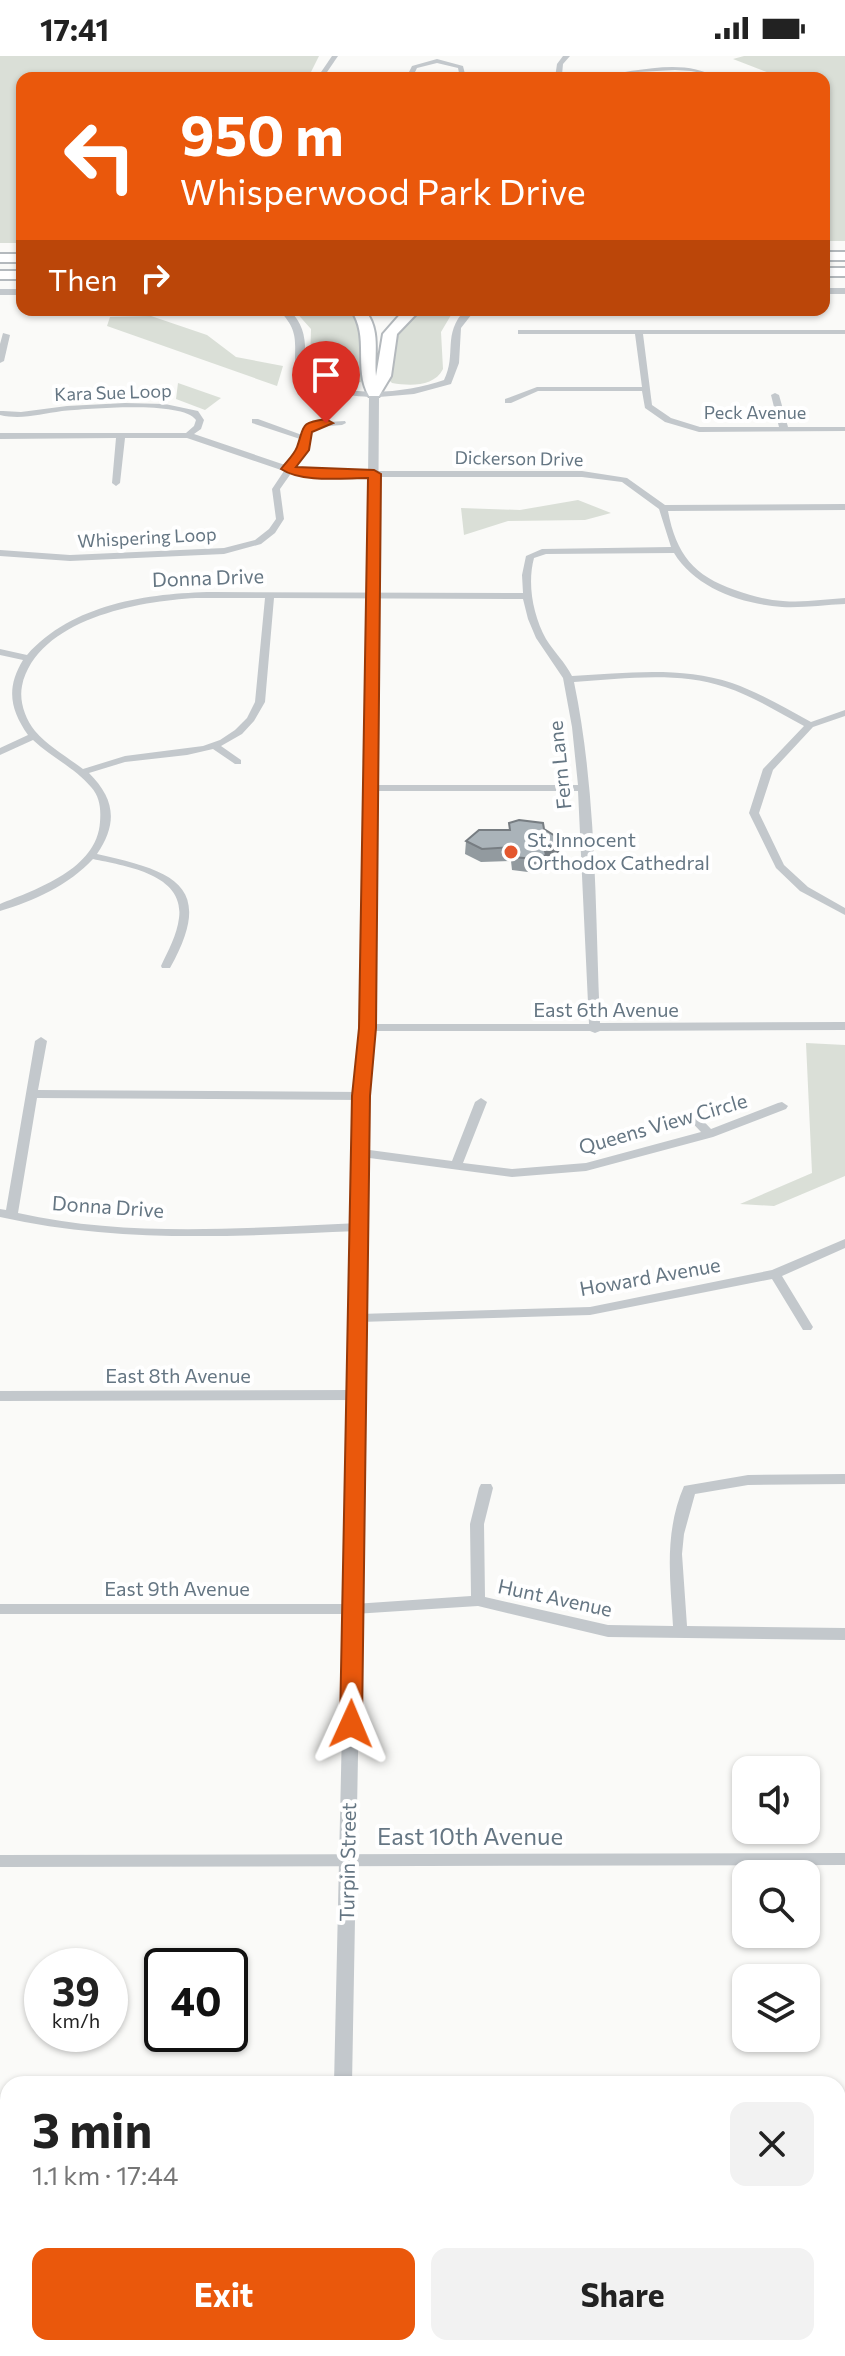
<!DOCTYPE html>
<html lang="en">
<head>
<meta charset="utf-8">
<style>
	:root { --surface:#fff; --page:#f2f2f2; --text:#222; --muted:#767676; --accent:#ea580c }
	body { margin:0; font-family:Commissioner,sans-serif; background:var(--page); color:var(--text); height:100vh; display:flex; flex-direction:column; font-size:30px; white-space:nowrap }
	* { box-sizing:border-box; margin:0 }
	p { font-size:26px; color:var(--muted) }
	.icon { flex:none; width:44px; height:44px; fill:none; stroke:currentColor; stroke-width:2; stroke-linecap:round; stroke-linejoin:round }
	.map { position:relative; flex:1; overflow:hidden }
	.sheet { position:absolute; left:0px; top:2020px; width:846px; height:280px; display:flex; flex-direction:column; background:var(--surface); border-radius:24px 24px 0 0; box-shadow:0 2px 6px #0004 }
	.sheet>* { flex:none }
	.top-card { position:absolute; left:16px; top:16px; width:814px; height:244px; border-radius:16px; box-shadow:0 2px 6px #0004; background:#ea580c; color:#fff; overflow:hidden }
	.buttons { position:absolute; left:732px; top:1700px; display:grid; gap:16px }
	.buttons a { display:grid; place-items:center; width:88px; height:88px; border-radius:16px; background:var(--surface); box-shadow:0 2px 6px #0004; font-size:40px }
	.speed { position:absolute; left:24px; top:1892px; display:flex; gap:16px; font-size:40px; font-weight:700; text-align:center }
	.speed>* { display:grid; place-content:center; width:104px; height:104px; border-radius:50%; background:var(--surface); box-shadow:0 2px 6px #0004; line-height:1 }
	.speed small { font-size:20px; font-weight:400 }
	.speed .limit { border:4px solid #111; border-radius:12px; background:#fff; color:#111 }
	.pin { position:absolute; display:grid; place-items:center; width:68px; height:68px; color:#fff; margin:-82px -34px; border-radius:50% 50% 50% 0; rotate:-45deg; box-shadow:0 0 8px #0007 }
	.pin .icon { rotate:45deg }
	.me { position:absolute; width:88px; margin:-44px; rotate:1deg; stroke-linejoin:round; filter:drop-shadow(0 0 6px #0008) }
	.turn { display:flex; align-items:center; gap:28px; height:168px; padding:0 32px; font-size:36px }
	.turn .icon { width:104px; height:104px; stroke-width:2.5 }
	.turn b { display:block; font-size:56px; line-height:68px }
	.then { display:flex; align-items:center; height:76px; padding:0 32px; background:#0003; gap:16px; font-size:30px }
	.round { display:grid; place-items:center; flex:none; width:84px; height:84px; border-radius:16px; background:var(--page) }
	.head { display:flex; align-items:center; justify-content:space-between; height:136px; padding:0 32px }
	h1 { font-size:48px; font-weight:700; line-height:60px }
	.primary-button { display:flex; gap:16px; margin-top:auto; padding:16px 32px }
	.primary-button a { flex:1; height:92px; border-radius:16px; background:var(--accent); color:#fff; font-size:32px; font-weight:700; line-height:92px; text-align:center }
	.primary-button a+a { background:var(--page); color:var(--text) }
	.status { display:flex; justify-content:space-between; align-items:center; height:56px; padding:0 40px; background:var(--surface); direction:ltr }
	.status svg { height:22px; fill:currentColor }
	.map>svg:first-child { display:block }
	.green { fill:#dadfd7 }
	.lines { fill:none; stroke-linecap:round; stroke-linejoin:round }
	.motorway-casing { stroke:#b4b9bd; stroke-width:4 }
	.minor { fill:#c3c8cc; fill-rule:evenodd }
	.tertiary { fill:#c3c8cc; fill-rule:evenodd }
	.motorway { fill:#fff; fill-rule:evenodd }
	.wall { fill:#929a9f }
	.shaded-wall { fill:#777d82 }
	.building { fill:#aab3b9; stroke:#777d82; stroke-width:2 }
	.route { fill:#ea580c; stroke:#983908; stroke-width:2 }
	.poi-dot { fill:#e4572e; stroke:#fff; stroke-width:3 }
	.labels { text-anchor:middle; stroke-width:8; stroke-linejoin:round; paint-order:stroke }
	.far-street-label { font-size:18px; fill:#657683; stroke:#fff }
	.street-label { font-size:20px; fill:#657683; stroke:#fff }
	.poi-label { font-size:20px; fill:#657683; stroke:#fff; text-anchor:start }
	.near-street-label { font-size:24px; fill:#657683; stroke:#fff }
</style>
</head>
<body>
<div class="status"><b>17:41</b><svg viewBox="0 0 49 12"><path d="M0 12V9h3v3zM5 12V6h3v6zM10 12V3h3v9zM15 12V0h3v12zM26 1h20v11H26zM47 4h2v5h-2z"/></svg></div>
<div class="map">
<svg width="845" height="2300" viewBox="0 0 845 2300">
	<rect width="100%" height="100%" fill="#fafaf8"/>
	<g class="green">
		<path d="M0,0H319L308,22H22V187H0Z"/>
		<path d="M744,0H845V185H824V22H773L772,18L733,3Z"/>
		<path d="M294,254H348C369,270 362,302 361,326L337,331L316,324L310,309L311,273Z"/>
		<path d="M422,254H454L441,276L443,313C434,331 410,330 392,327L388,323C393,289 393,275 422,254Z"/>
		<path d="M151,260L207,279L236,301L283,310L277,330L107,270L110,261Z"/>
		<path d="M178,327L221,342L205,354L176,343Z"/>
		<path d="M578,444L611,457L585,464L508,465L464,479L461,452L520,454Z"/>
		<path d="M806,987L845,989V1120L774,1150L740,1148L812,1117Z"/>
	</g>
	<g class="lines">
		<g class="motorway-casing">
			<g id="motorway">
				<rect x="824" y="196" width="21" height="8"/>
				<rect x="0" y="198" width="22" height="8"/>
				<rect x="824" y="212" width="21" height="8"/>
				<rect x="0" y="215" width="22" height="8"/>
				<path d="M351,254H365C381,275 374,296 376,320L383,278L404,254H420L397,278L391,320L379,340H369C353,312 370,281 351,254Z"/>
			</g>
		</g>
		<g class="minor">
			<path d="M332,0H338L323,22H317Z"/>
			<path d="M563,0H570L563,8L562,19C572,19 583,21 594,20C632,17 683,0 717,22H709L702,17L691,15L675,14L638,16L603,22H555L557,8Z"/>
			<path d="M437,3L463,10L466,22H460L458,12L437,7L417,12L412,22H406L412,10Z"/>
			<path d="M518,274H845V278H643L652,349L671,362L700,371H779L771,339L775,337L779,339L788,371H845V375L699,376L665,366L645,352L642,335H538L511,347H505V343L537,331H642L635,278H518Z"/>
			<path d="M3,277L10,279L4,305L0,307V288Z"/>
			<path d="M125,347L165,348L198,355L204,364L201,373L194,378L288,410L299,394L300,383L252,367V363H258L302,379L309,367L345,365L346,367L342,369L315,371L308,382L307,394L295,412L321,415H582L627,422L665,449L845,448V454L668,455C676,498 694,520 735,534C751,540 767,544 783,545C804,547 825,543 845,542V548C824,549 803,552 782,551C742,548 695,532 674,497L546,498L534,502C527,528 533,559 546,583C554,596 565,606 572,620C625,617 681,610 732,627C760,637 785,652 811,666L845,654V660L813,671L773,714L759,757L784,809L808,831L845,852V859L800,835L776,812L749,757L763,713L804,670C778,656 753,640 725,631C676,615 623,623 574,626C597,737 595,854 600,967L845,966V974L600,975L595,977L590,975H364L362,972L368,968H589L578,735H369L364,732L369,729H578L572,671L563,622L536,582L528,563L523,543L274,542L265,646L254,665L242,678L221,690L241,704V708H235L213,693L187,699L125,706L89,717C115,743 118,767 97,798C172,815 217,828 170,912H162L161,910C168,895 177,879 179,862C185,818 125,810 93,803C69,829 34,845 0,855V848C37,833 97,813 100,766C101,753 100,741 91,731C75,712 51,701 33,684L0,699V692L28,679C10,653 6,632 23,604L0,599V593L27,599C72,548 148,537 213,536L523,537L522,519L526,500L542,493L671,491L659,453L622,426L582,421H321L292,416L280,433L284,463L275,477L261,488L224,498L70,505L0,500V494L70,499L224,492L255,484L269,473L276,463L272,433L284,415L187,382H125L120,427L116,430L112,427L116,382L0,383V377H186L194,370L196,364C182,344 87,353 62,355C41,358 21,364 0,359V355H3L21,356L67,350ZM196,542H265L255,646L247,662L235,674L220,684L203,690L125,700L83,713C67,701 48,690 35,675C25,663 19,645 22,630C37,563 139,545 196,542Z"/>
			<path d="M41,981L47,985L38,1034L361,1036L367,1040L361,1044L37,1042L18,1157C129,1182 246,1172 359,1167L365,1171L359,1175C238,1180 119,1188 0,1161V1153L6,1154L35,985Z"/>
			<path d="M481,1042L487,1046L463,1107L512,1113L586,1107L701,1076L684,1058L690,1054L694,1055L711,1073L778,1047L782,1046L788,1050L786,1053L713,1081L586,1115L512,1121L362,1101L356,1097L362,1093L452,1105L475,1046Z"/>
			<path d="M845,1183V1192L782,1220L813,1271L811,1274H803L772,1223L590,1259L359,1266L355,1265L353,1262L355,1259L359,1258L590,1251L772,1214Z"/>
			<path d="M356,1334L361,1336L362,1339L361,1342L356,1344L0,1345V1335Z"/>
			<path d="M845,1418V1428L748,1429L695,1438L684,1478L682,1498L687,1570L845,1572V1584L608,1581L478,1550L354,1558H0V1548H354L471,1540L470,1468L479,1432L481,1428H491L493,1432L484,1468L485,1541L608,1569L673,1570C670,1521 664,1477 684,1430L748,1419Z"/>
			<path d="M845,1797V1809L0,1811V1799Z"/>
			<rect x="0" y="2094" width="8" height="16"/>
			<rect x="838" y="2094" width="7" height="16"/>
		</g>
		<g class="tertiary">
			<rect x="824" y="232" width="21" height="6"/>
			<rect x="0" y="233" width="22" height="6"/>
			<path d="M279,254H289C308,271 306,293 304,316C340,344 403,338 444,324C457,298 442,278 465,254H475L461,272L459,307L451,328L414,338L379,341L375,972L368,1040L369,1097L352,2028H334L355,1097L354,1040L361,972L369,341C342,339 318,336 296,319C292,290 303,279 279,254Z"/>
			<rect x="324" y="2292" width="20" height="8"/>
		</g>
		<use href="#motorway" class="motorway"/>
	</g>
	<path class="wall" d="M509,767L544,773L560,783L559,797L545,808V812L536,817L512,814L511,805L481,806L465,798L466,785L509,774Z"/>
	<path class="shaded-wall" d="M560,783L559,797L545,808V812L536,817V803Z"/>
	<path class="building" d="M519,764L543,767L544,773L560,783L545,795L546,799L536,803L512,801V791L482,793L466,785L479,774H510L509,767Z"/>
	<path class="route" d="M326,363L333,367L312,376L309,394L296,411L374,414L381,418L376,972L370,1040L362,1668L359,1674L351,1677L343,1674L340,1668L352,1040L359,972L368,422C343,422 302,427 281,413C286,406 294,399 297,391C305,369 299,367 326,363Z"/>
	<circle class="poi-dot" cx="511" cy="796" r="8"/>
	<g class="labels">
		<g class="far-street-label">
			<text transform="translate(113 337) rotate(-2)" y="6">Kara Sue Loop</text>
			<text x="755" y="363">Peck Avenue</text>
			<text transform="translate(519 403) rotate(1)" y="6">Dickerson Drive</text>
			<text transform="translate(147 482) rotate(-3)" y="6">Whispering Loop</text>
		</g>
		<g class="street-label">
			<text transform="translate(208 522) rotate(-2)" y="7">Donna Drive</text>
			<text transform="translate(560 709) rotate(-96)" y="7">Fern Lane</text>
			<text x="606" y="961">East 6th Avenue</text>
			<text transform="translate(663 1068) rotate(-16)" y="7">Queens View Circle</text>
			<text transform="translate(108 1151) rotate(4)" y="7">Donna Drive</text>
			<text transform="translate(650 1221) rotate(-10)" y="7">Howard Avenue</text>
			<text x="178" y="1327">East 8th Avenue</text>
			<text x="177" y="1540">East 9th Avenue</text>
			<text transform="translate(555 1542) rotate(12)" y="7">Hunt Avenue</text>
			<text transform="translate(348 1806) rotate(-89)" y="7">Turpin Street</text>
		</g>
		<g class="poi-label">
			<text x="527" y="791">St. Innocent<tspan x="527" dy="23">Orthodox Cathedral</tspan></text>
		</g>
		<g class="near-street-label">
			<text x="470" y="1789">East 10th Avenue</text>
		</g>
	</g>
</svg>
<div class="buttons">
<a><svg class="icon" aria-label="sound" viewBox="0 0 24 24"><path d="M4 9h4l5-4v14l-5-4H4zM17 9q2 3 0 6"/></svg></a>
<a><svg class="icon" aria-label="search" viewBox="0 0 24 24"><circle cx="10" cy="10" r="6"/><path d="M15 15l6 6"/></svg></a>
<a><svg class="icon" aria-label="layers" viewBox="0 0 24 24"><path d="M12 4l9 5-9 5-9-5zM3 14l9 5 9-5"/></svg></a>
</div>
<div class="speed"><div>39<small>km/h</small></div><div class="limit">40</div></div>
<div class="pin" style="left:326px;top:367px;background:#d93025"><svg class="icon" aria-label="arrive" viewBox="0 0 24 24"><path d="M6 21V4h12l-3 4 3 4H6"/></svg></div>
<svg class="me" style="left:351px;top:1668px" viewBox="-20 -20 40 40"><path d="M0-17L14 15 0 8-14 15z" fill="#ea580c" stroke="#fff" stroke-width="4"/></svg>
<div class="top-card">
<div class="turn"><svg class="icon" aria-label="left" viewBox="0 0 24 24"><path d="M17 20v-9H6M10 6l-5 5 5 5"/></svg><div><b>950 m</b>Whisperwood Park Drive</div></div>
<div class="then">Then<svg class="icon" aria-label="right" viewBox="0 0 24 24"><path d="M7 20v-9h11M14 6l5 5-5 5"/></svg></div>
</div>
<section class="sheet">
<div class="head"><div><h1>3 min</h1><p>1.1 km · 17:44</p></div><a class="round"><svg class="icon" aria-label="close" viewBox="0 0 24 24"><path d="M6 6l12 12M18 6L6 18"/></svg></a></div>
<div class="primary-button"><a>Exit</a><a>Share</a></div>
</section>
</div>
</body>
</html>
